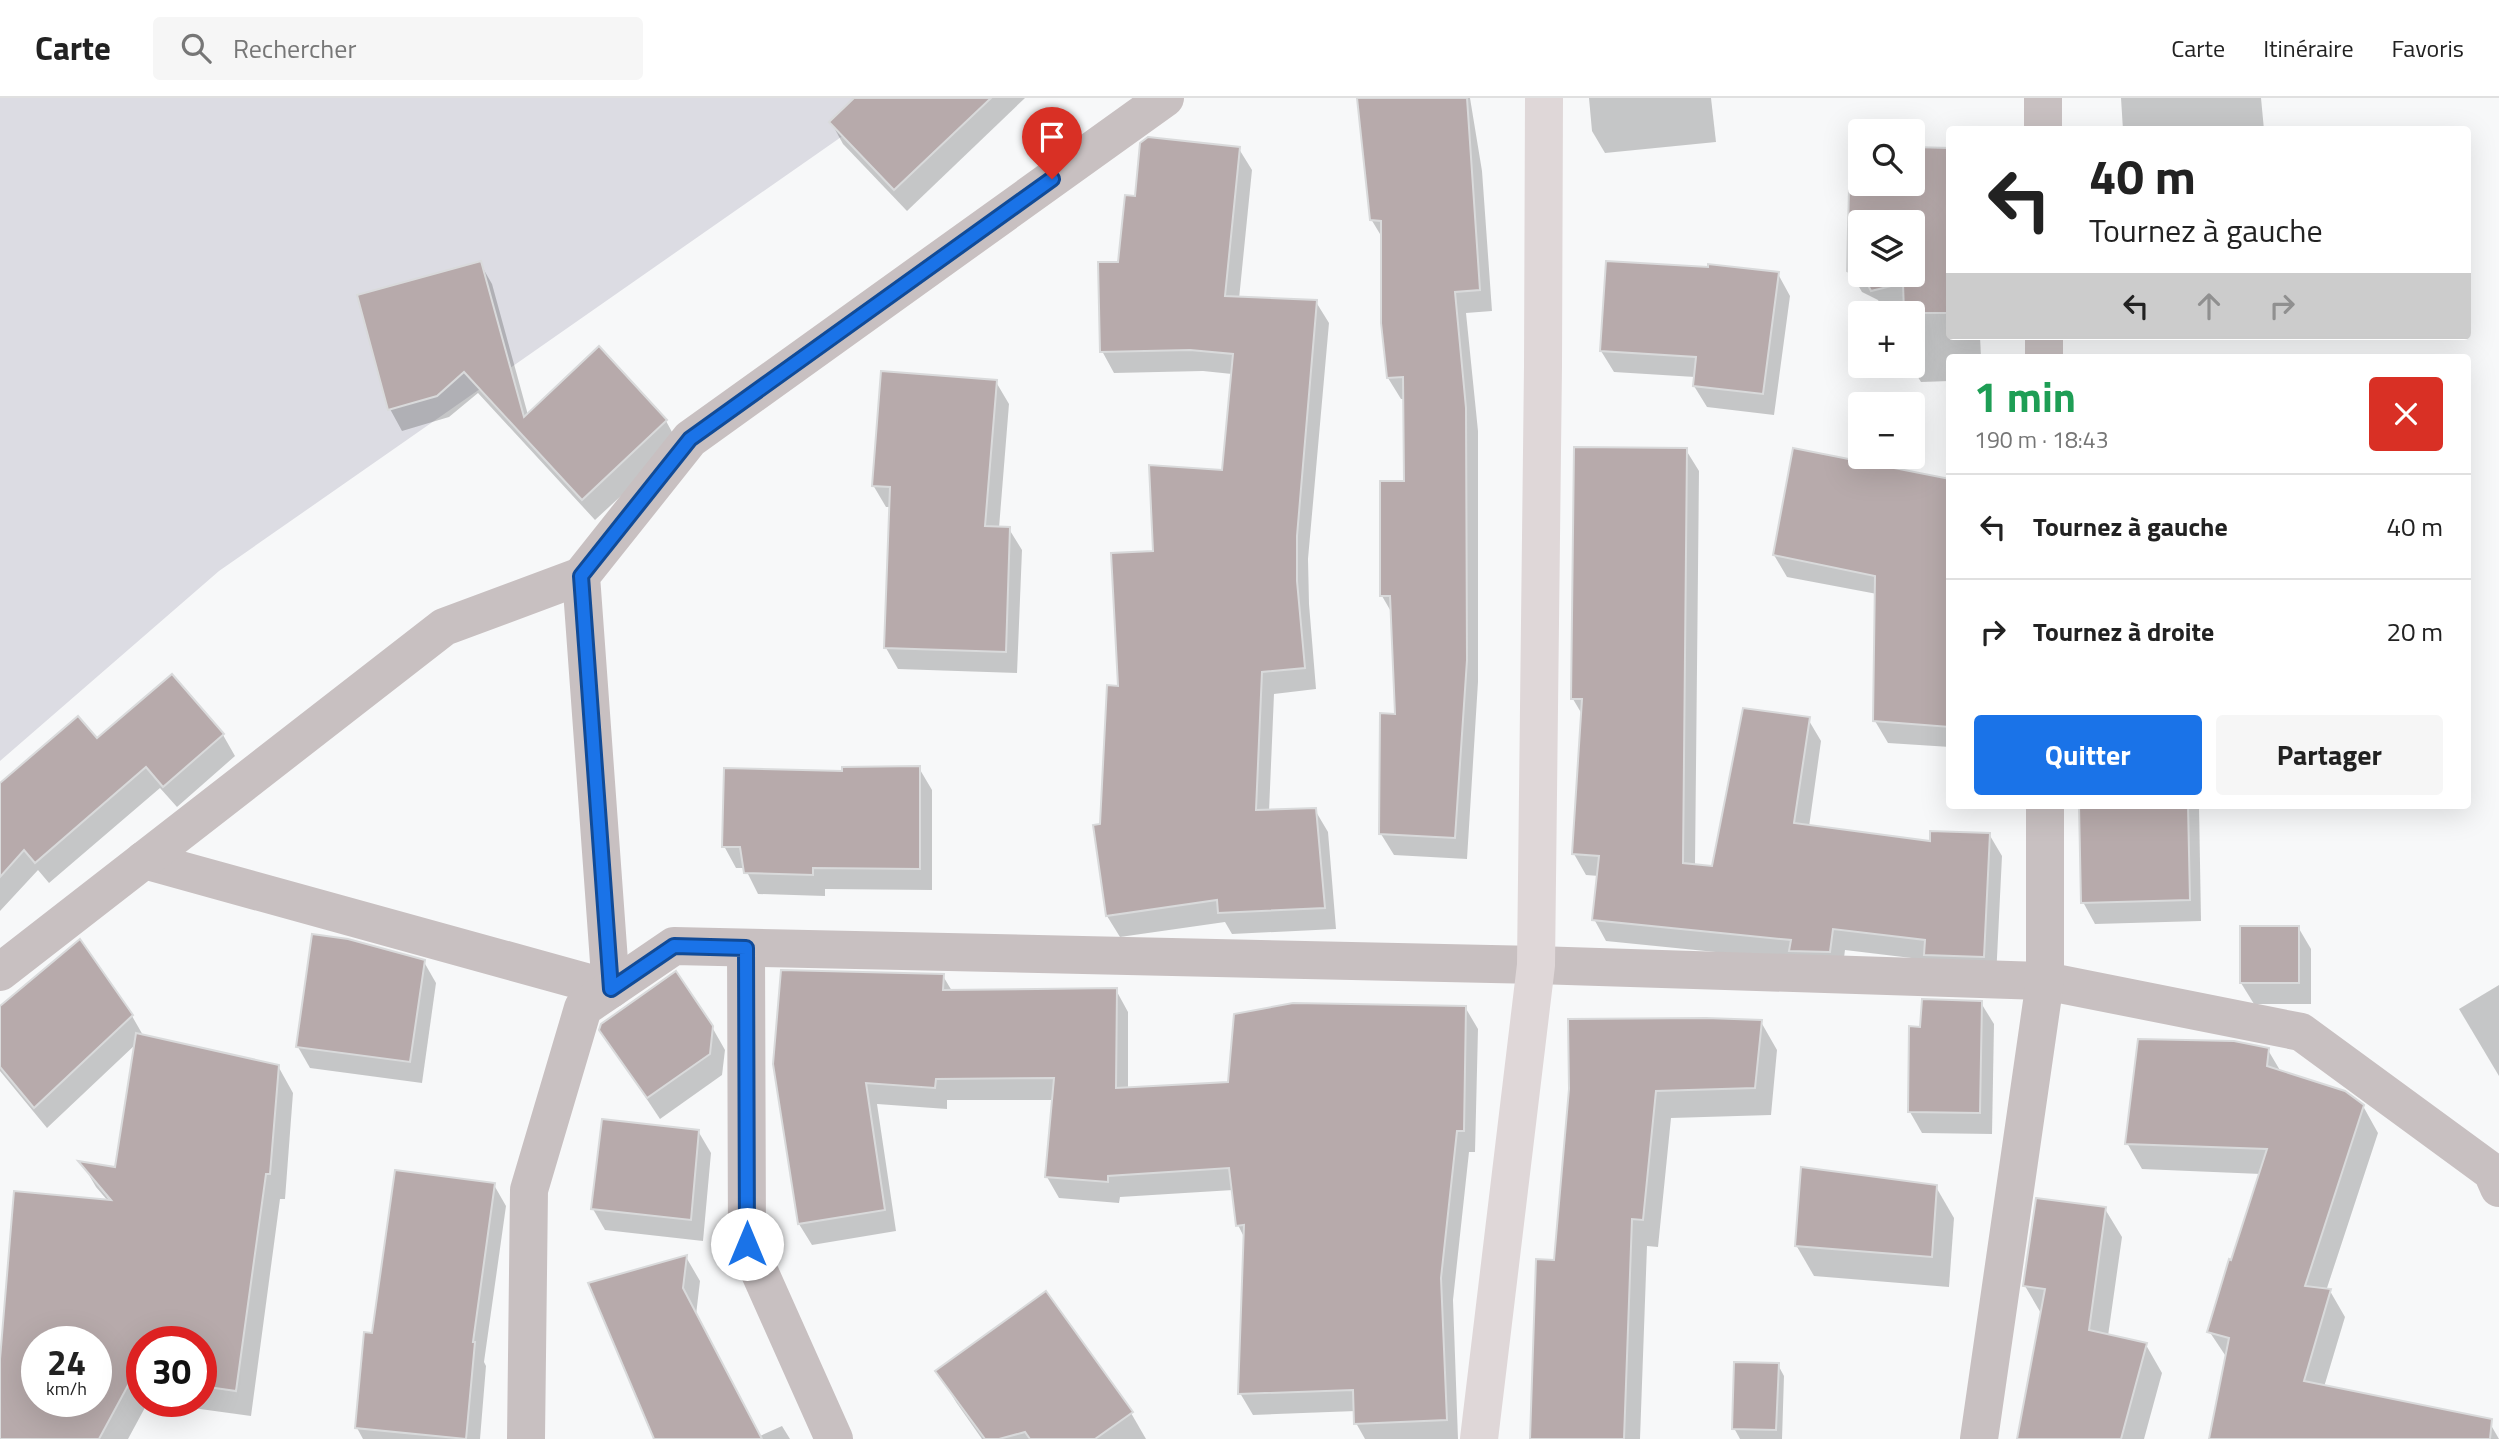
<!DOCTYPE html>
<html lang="fr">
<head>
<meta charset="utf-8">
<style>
	:root { --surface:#fff; --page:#f6f6f6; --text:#222; --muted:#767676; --line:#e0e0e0; --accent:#1a73e8 }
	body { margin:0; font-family:"Titillium Web",sans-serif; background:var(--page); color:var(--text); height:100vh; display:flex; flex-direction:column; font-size:26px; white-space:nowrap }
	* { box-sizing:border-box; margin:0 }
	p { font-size:23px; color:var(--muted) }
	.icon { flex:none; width:38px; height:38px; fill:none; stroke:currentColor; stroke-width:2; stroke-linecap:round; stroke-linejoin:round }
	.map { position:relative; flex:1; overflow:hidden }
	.side { position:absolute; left:1946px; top:256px; width:525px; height:455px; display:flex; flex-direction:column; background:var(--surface); border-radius:7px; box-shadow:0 7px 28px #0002 }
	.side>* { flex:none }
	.banner { position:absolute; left:1946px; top:28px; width:525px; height:214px; border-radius:7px; box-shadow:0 7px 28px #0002; background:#fff; color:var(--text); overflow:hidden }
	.buttons { position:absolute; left:1848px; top:21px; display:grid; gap:14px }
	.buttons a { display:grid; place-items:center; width:77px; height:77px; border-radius:7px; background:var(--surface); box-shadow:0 7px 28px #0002; font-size:35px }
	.speed { position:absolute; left:21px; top:1228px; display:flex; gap:14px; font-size:35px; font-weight:700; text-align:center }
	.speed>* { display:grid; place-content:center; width:91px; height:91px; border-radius:50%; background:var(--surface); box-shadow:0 7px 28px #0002; line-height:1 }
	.speed small { font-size:18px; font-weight:400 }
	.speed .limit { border:10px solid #d22; background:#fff; color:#111 }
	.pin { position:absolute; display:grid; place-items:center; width:60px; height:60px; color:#fff; margin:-72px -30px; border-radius:50% 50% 50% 0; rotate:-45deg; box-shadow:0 0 7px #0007 }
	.pin .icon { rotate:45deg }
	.me { position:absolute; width:77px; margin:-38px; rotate:0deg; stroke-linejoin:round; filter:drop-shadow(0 0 5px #0008) }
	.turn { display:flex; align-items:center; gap:24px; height:147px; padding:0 28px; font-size:32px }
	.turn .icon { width:91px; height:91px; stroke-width:2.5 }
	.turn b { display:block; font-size:49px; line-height:60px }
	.lanes { display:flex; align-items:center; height:66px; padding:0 28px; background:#0003; justify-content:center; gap:35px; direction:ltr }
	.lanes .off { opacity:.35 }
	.round { display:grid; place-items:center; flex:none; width:74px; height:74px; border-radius:7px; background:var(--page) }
	.overview { display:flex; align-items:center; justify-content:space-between; height:119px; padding:0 28px }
	h1 { font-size:42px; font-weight:700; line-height:52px; color:#1e9e55 }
	.cta { display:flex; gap:14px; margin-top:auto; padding:14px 28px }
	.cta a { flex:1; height:80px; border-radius:7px; background:var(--accent); color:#fff; font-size:28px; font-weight:700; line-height:80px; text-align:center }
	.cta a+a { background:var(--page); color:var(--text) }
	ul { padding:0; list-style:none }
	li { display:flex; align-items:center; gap:21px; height:105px; padding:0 28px; border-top:2px solid var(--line) }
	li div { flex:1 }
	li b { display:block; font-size:26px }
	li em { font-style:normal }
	header { display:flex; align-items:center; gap:42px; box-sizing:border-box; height:98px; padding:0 35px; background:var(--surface); border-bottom:2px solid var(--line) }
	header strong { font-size:33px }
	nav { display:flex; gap:38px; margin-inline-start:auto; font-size:24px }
	.search { width:490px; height:63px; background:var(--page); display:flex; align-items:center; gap:18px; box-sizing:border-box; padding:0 24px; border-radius:7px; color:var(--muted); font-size:26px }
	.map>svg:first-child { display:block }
	.green { fill:#dcdce3 }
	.shadow { fill:#0003; fill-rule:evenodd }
	.building { fill:#b7aaab; stroke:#d9dadb; stroke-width:2; fill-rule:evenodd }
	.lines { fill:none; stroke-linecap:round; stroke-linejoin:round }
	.street { stroke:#c8c0c1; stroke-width:38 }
	.secondary { stroke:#dfd7d8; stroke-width:38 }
	.route-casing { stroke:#114b97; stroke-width:18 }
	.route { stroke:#1a73e8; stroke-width:12 }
</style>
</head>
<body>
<header>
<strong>Carte</strong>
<div class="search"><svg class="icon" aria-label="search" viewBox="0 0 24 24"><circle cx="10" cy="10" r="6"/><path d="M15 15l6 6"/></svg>Rechercher</div>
<nav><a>Carte</a><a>Itinéraire</a><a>Favoris</a></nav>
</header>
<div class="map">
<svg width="2499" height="1341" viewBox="0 0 2499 1341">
	<rect width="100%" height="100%" fill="#f7f8f9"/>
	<path class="green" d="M0,0H897L219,473L0,663Z"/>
	<g class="shadow">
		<path d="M856,0H1025L907,113L843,46L831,24Z"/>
		<path d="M1358,0H1470L1482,73L1492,213L1466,215L1478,333V584L1467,761L1394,757L1381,736L1397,618L1393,517L1382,498L1405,385V301H1401L1388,280L1383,141L1371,121Z"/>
		<path d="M1589,0H1711L1716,44L1605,55L1592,33Z"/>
		<path d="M2121,0H2261L2264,32H2123Z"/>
		<path d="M1851,50H1860V86H1913V51L1950,52V238H1980L1981,259H1950V283L1921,284L1911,268L1913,215H1906V209L1885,214L1878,202L1862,194L1849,172ZM1860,124H1913V177H1860Z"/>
		<path d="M1239,51L1252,72L1239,201L1316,204L1329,225L1308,461L1309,506L1316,591L1274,596L1269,714L1315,712L1328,734L1336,831L1232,836L1225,824L1120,839L1107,818L1102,728L1120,590L1155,454L1223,374L1232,276L1203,273L1114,275L1102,253L1136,99Z"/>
		<path d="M480,165L492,186L528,317L599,251L666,323L678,345L595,422L478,295L449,319L402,333L390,311Z"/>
		<path d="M1778,176L1790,198L1774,317L1707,309L1694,288L1695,279L1614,274L1601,253Z"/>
		<path d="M996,284L1009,306L999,430L1009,431L1022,452L1017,575L898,571L886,550L891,409H886L873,387Z"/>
		<path d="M1686,352L1699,373L1695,768L1714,770L1808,621L1821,643L1809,729L1931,745L1989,736L2002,758L1996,880L1928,862L1845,852L1842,875L1796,862L1606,843L1594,821L1599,778L1586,777L1574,756L1583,618L1573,601Z"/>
		<path d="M1950,383V649L1888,645L1875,623L1877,496L1787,479L1774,457Z"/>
		<path d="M223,637L235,658L177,709L160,690L49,785L38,772L0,813V687L97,643Z"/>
		<path d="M919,670L932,692V792L825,791V798L758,796L745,770H736L724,748L844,675Z"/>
		<path d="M2081,707H2199L2201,823L2095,826L2083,804Z"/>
		<path d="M2298,829L2311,851V906H2254L2241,885Z"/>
		<path d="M424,864L436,885L422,985L310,970L298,949Z"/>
		<path d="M943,878L952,893L1116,892L1128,914V991L1230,986L1465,909L1478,931L1475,1054H1469L1453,1202L1458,1341H1365L1356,1325V1313L1253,1317L1240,1295L1245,1141L1238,1127L1233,1092L1120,1099L1119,1105L1059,1100L1047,1079L1054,1002H947V1011L877,1006L896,1133L812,1147L799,1126L775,966Z"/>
		<path d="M2499,887V978L2459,911Z"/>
		<path d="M1981,905L1994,926L1992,1036L1922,1035L1910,1014L1922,930Z"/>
		<path d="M0,911L132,918L144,939L278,968L293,995L285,1101H280L251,1318L149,1304H201V1244H142V1304H148L128,1341H0V1252L2,1254L108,1103L96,1089L82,1065L117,1071L136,946L47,1030L0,973ZM99,1089H103L118,1108L116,1110ZM37,1244H96V1304H37Z"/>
		<path d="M1761,924L1777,952L1771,1017L1671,1020L1658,1149L1647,1148L1640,1341H1532L1556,1164L1570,991Z"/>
		<path d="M712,929L725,952L722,977L660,1021L601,932Z"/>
		<path d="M2268,952L2281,974L2363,1008L2378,1035L2326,1193H2330L2345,1219L2324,1289L2488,1322L2499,1341H2211L2227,1260L2209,1233L2261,1076L2142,1071L2127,1045Z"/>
		<path d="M698,1033L711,1055L703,1143L605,1132L593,1111Z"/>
		<path d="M494,1087L506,1108L484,1264L486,1268L480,1341H363L357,1330Z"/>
		<path d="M1936,1089L1954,1120L1949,1189L1814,1178L1796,1147Z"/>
		<path d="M2105,1111L2122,1139L2108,1238L2146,1247L2162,1275L2144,1341H2019L2042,1217L2025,1188Z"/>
		<path d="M686,1159L700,1183L696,1217L760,1338L782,1328L790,1341H656Z"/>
		<path d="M1778,1267L1784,1278L1782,1341H1740L1734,1330Z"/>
		<path d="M938,1273L1131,1315L1146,1341H982L956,1304Z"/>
	</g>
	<g class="building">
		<path d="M854,0H991L894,92L829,24Z"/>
		<path d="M1357,0H1467L1480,192L1455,194L1466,310L1467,562L1455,740L1379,736L1380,615L1395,616L1390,498H1380V383H1404L1403,279L1387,280L1381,225V123L1370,122Z"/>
		<path d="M1148,39L1240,49L1225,198L1317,202L1297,438V483L1305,570L1262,574L1256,712L1316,710L1325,810L1218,815L1217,802L1106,818L1093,727L1100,726L1107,587L1118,588L1111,455L1153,453L1149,367L1222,372L1233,256L1190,252L1100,254L1098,164H1118L1125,97L1135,98L1140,45Z"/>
		<path d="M1850,48L1860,49V86H1913V49L1950,50V215H1904L1903,185L1871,193L1865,181L1847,173ZM1860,124H1913V177H1860Z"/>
		<path d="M481,163L524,319L599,248L667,322L582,402L464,274L437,298L388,312L357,197Z"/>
		<path d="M1606,163L1708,169V166L1779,174L1763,296L1693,288L1696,259L1600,253Z"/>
		<path d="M881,273L997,282L985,428L1010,429L1006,554L884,550L890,389L872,388Z"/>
		<path d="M1574,349L1687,350L1683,765L1712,768L1743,610L1810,619L1794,725L1930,743V733L1990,735L1984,859L1924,857L1925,842L1833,831L1830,854L1789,853L1791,842L1592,822L1599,758L1572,756L1582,601H1571Z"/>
		<path d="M1793,350L1950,381V629L1873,623L1875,478L1773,457Z"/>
		<path d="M172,576L224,636L163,689L146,669L35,765L24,752L0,779V685L78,618L97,640Z"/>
		<path d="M920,668V771L813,770V777L744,775L740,749H722L724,670L842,673V669Z"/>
		<path d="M2079,707H2188L2190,802L2081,805Z"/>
		<rect x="2240" y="828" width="59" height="57"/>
		<path d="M312,836L348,841L425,862L410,964L296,949Z"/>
		<path d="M80,841L133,917L34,1010L0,969V908Z"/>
		<path d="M781,872L944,876L943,892L1117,890L1116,990L1228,984L1234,916L1293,905L1466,908L1464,1033H1457L1441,1180L1447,1322L1354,1326L1353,1292L1238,1296L1244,1127L1236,1128L1229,1070L1108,1078V1084L1045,1079L1054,980L936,981L935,990L866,985L885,1112L798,1126L773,966Z"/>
		<path d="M676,873L713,928L710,956L647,1000L599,932L601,926Z"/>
		<path d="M1922,901L1982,903L1980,1015L1908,1014L1909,928L1920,929Z"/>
		<path d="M1706,920L1762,922L1755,990L1656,993L1643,1122L1632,1121L1624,1341H1530L1536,1161L1554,1162L1569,991L1568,921Z"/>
		<path d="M136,935L279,967L270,1076H266L236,1293L201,1288V1244H142V1279L133,1278L99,1341H0V1261L14,1093L111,1102L78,1063L115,1069ZM37,1244H96V1304H37Z"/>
		<path d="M2138,941L2234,943L2269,950L2267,968L2345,993L2364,1007L2305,1188L2331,1191L2304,1283L2492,1321L2490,1341H2209L2229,1240L2207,1234L2229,1161L2231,1162L2267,1051L2125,1046Z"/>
		<path d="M602,1021L699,1032L691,1122L591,1111Z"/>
		<path d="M1801,1069L1937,1087L1932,1159L1795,1148Z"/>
		<path d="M395,1072L495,1085L473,1244H475L466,1341L355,1330L364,1234L372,1235Z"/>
		<path d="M2036,1100L2106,1109L2089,1232L2147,1245L2121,1341H2017L2045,1191L2023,1188Z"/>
		<path d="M687,1157L683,1190L762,1341H654L588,1185Z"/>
		<path d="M1046,1193L1133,1314L1095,1341H1030L1025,1334L999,1341H985L935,1273Z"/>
		<path d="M1734,1264L1779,1265L1776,1332L1732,1331Z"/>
	</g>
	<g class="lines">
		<g class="street">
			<path d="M2043,0V32"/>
			<path d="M2044,238V259"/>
			<path d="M144,762L611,891L581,478L690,341L1165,0"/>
			<path d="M746,850L747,1146L834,1341"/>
			<path d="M0,874L444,529L581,478"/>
			<path d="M526,1341L529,1092L583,910L674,848L1536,867L2045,883L2301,934L2492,1074L2499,1090"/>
			<path d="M1979,1341L2045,883V707"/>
		</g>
		<path class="secondary" d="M1479,1341L1536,867L1543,268L1544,0"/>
	</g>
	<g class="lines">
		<g class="route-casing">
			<path id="route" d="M747,1146L746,850L674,848L611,891L581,478L690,341L1052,81"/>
		</g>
		<use href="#route" class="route"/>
	</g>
</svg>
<div class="buttons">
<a><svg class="icon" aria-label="search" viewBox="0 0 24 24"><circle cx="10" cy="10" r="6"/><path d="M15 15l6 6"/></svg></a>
<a><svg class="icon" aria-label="layers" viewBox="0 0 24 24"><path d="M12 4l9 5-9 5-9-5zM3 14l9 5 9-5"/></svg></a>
<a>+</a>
<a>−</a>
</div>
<div class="speed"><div>24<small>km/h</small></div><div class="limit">30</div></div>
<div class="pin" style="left:1052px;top:81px;background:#d93025"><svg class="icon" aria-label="arrive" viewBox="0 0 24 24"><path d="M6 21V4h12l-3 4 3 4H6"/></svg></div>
<svg class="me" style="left:747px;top:1146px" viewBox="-20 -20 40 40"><circle r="19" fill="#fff"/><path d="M0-13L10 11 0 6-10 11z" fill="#1a73e8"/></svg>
<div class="banner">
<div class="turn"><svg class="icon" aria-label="left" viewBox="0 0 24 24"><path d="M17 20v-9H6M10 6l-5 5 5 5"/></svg><div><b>40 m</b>Tournez à gauche</div></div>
<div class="lanes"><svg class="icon" aria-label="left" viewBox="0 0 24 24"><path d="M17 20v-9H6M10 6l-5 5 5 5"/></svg><svg class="icon off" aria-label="ahead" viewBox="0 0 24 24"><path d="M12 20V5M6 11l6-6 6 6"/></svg><svg class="icon off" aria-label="right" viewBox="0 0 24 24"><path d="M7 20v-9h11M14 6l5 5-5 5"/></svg></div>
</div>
<section class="side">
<div class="overview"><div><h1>1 min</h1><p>190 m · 18:43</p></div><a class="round" style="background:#d93025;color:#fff"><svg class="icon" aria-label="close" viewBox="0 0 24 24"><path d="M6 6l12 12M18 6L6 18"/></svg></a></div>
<ul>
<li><svg class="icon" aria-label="left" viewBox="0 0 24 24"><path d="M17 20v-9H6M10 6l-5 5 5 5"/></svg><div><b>Tournez à gauche</b></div><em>40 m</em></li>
<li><svg class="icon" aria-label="right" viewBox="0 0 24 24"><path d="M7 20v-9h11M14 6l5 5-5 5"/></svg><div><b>Tournez à droite</b></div><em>20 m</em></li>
</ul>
<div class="cta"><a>Quitter</a><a>Partager</a></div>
</section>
</div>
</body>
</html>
